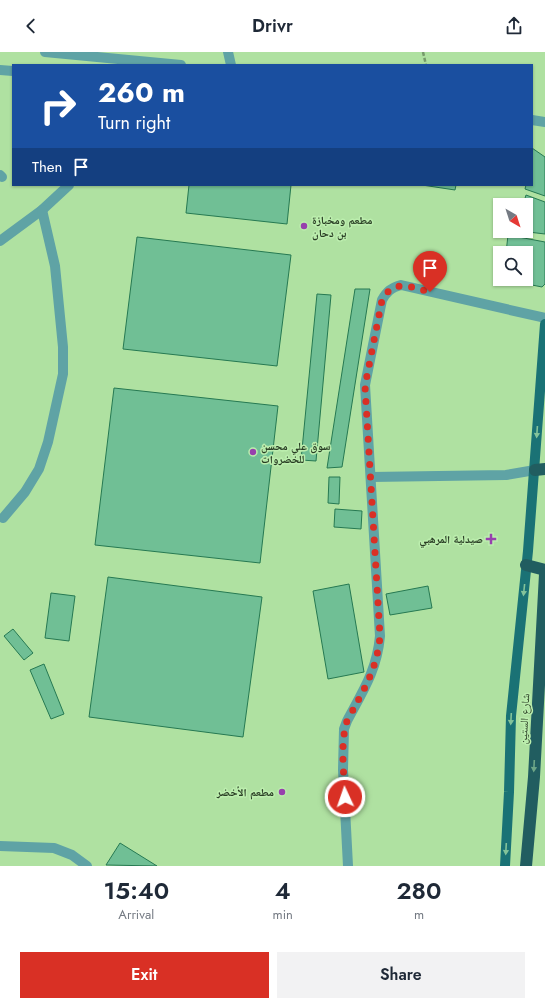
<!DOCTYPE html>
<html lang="en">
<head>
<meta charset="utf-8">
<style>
	:root { --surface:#fff; --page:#f2f2f3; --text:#1f2937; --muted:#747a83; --accent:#d93025 }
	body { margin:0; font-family:Jost,"Noto Naskh Arabic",sans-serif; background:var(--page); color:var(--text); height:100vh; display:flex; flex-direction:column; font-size:15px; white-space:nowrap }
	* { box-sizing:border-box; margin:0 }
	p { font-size:13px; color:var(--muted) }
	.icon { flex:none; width:22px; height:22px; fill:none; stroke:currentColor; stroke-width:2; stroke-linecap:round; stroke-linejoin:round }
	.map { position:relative; height:814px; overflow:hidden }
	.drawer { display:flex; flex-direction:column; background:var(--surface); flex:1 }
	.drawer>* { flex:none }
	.hud { position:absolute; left:12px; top:12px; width:521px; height:122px; border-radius:0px; box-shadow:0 1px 3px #0004; background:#1a4fa0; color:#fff; overflow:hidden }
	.needle { width:26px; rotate:141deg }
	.controls { position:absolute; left:493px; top:146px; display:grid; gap:8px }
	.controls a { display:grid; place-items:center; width:40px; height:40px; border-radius:0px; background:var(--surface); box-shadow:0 1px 3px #0004; font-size:20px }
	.pin { position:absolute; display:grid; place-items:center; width:34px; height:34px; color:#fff; margin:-41px -17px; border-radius:50% 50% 50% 0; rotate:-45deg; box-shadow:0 0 4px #0007 }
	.pin .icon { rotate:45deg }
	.me { position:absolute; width:44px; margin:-22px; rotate:357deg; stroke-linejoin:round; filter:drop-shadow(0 0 3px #0008) }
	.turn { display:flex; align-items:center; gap:14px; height:84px; padding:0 20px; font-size:18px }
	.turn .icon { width:52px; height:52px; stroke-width:2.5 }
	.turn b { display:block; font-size:28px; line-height:34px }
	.then { display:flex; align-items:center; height:38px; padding:0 20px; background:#0003; gap:8px; font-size:15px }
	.eta { display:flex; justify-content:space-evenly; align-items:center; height:68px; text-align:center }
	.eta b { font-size:24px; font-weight:600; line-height:28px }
	.button { display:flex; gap:8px; margin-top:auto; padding:8px 20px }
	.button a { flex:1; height:46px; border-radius:0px; background:var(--accent); color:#fff; font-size:16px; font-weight:600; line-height:46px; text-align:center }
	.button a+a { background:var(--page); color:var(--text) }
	header { display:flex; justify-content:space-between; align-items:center; height:52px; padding:0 20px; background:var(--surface); font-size:18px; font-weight:600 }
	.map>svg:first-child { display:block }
	.building { fill:#70bf95; stroke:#267952 }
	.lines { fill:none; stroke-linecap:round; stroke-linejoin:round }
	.path { stroke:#759a6b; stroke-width:2.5; stroke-dasharray:4 2; stroke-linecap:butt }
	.minor { stroke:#5fa3a5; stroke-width:10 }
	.major { stroke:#1a7275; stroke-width:10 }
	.highway { stroke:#215d60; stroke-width:12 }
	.oneway { fill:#83c39a }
	.oneway2 { fill:#6ea687 }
	.route { stroke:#d93025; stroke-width:7; stroke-dasharray:0 12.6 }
	.poi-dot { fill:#9740ad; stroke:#bceeae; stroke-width:1.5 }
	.labels { text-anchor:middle; stroke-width:3; stroke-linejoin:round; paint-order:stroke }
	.poi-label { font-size:11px; font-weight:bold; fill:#293d24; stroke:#bceeae; text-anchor:start }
	.street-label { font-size:11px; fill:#293d24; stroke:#bceeae }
</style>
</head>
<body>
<header><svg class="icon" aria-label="back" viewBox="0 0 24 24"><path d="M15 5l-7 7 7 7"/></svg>Drivr<svg class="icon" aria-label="share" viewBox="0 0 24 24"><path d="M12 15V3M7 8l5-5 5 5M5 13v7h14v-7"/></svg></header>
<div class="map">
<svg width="545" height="814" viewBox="0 0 545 814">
	<rect width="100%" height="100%" fill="#afe1a1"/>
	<g class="building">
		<path d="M532,96L545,105V144L525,137L526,133H532Z"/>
		<path d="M189,133H291L287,172L186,161Z"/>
		<path d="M422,133H456L455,138Z"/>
		<path d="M526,143L545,150V182L520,179H526V153H523Z"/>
		<path d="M508,183L545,190V232L542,235L502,227H526V201H506Z"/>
		<path d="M137,185L291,203L277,314L123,297Z"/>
		<path d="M355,237H370L342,415L327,416Z"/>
		<path d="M317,242L331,243L316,409L301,408Z"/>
		<path d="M114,336L278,354L260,511L95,493Z"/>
		<path d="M329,425H340L339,452L328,451Z"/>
		<path d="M335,457L362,459L361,477L334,475Z"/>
		<path d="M108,525L262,545L243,685L89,665Z"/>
		<path d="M349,532L364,620L328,627L313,539Z"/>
		<path d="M428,534L432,556L390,563L386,542Z"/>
		<path d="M51,541L75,544L69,589L45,586Z"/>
		<path d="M13,577L33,601L24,608L4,584Z"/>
		<path d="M44,612L64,662L51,667L30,618Z"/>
		<path d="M120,791L157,814L106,813Z"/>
	</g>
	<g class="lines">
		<path class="path" d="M423,0L426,13"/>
		<g class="minor">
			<path d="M45,0L181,13"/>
			<path d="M228,0L231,13"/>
			<path d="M0,18L13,19"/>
			<path d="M532,68L545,70"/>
			<path d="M0,123L2,125"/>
			<path d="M0,189L42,158L69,133"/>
			<path d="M371,425L506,423L535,418"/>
			<path d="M3,466L25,440L39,417L48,390L63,322V295L55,214L42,158"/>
			<path d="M0,794L54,796L72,803L87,814"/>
			<path d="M348,814L343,718L344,677L347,669C363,639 377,618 380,584L365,333L382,248C387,239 391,236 401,233L545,266"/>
		</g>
		<path class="major" d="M505,814L509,740L511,664L528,499L545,272"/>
		<g class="highway">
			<path d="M535,418L545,417"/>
			<path d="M526,513L545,518"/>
			<path d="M526,814L534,725L545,522"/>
		</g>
	</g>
	<defs><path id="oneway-solid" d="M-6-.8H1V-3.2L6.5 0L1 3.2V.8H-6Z"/></defs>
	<g class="oneway">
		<use href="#oneway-solid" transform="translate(537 380) rotate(94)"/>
		<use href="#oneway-solid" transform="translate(524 538) rotate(96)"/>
		<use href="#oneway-solid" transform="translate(511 667) rotate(93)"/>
		<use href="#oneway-solid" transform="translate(506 797) rotate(93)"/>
	</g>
	<use class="oneway2" href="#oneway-solid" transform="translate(534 714) rotate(93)"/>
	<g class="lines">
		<path class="route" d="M345,745C344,723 340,690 347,669C363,639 377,618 380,584L365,334L382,248C394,226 411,235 430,240"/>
	</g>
	<g class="poi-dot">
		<circle cx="304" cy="174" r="4"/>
		<circle cx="253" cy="400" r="4"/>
		<path d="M489 481h4v4h4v4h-4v4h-4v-4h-4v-4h4z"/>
		<circle cx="282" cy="740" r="4"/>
	</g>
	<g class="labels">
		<g class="poi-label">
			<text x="312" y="172">مطعم ومخبازة<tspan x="312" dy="13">بن دحان</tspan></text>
			<text x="261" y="398">سوق علي محسن<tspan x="261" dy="13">للخضروات</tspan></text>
			<text x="483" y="491" text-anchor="end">صيدلية المرهبي</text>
			<text x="274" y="744" text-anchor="end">مطعم الأخضر</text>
		</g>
		<g class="street-label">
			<text transform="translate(524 667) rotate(-87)" y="4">شارع الستين</text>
		</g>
	</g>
</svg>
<div class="controls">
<a><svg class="needle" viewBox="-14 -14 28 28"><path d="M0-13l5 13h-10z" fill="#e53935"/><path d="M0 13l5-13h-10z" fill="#747a83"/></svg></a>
<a><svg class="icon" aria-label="search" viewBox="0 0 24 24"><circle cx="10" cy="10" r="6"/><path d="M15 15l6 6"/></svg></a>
</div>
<div class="pin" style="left:430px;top:240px;background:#d93025"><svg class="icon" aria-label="arrive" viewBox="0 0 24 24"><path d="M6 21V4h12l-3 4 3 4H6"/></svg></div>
<svg class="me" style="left:345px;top:745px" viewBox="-20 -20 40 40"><circle r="17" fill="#d93025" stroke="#fff" stroke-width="3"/><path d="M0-11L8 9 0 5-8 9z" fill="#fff"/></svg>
<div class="hud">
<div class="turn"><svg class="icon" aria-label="right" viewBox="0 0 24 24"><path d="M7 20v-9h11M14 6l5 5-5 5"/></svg><div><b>260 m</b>Turn right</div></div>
<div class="then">Then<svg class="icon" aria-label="arrive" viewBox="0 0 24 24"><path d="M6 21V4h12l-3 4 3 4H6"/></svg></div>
</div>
</div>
<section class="drawer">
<div class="eta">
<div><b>15:40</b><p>Arrival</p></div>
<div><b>4</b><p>min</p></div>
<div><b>280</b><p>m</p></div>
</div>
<div class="button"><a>Exit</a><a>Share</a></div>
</section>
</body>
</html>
